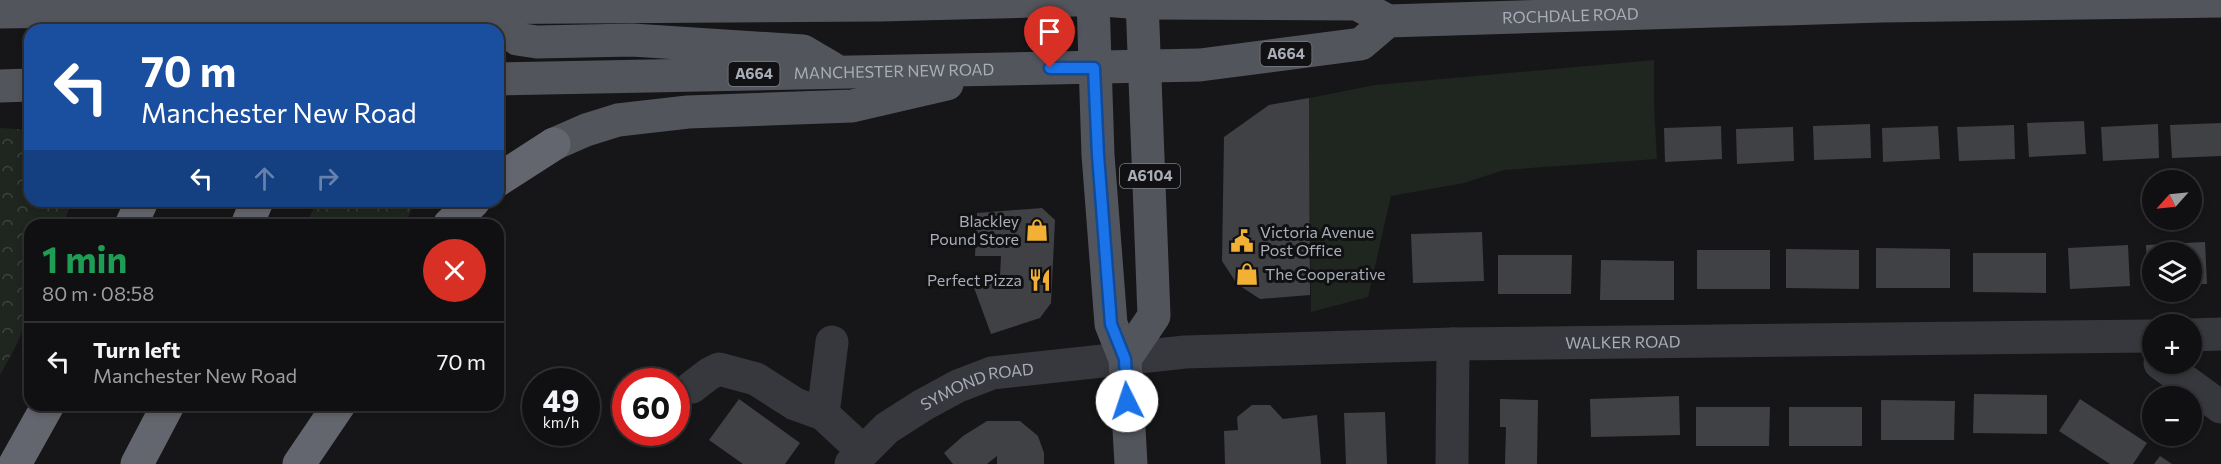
<!DOCTYPE html>
<html lang="en">
<head>
<meta charset="utf-8">
<style>
	:root { --surface:#101012; --page:#1e1e20; --text:#f1f3f6; --muted:#9c9d9f; --line:#303032 }
	body { margin:0; font-family:Commissioner,sans-serif; background:var(--page); color:var(--text); height:100vh; display:flex; flex-direction:column; font-size:22px; white-space:nowrap }
	* { box-sizing:border-box; margin:0 }
	p { font-size:20px; color:var(--muted) }
	.icon { flex:none; width:33px; height:33px; fill:none; stroke:currentColor; stroke-width:2; stroke-linecap:round; stroke-linejoin:round }
	.map { position:relative; flex:1; overflow:hidden }
	.sheet { position:absolute; left:24px; top:219px; width:480px; height:192px; display:flex; flex-direction:column; background:var(--surface); border-radius:18px; box-shadow:0 3px 9px #0003,0 0 0 2px var(--line) }
	.sheet>* { flex:none }
	.hud { position:absolute; left:24px; top:24px; width:480px; height:183px; border-radius:18px; box-shadow:0 3px 9px #0003,0 0 0 2px var(--line); background:#1a4fa0; color:#fff; overflow:hidden }
	.needle { width:39px; rotate:243deg }
	.buttons { position:absolute; left:2142px; top:170px; display:grid; gap:12px }
	.buttons a { display:grid; place-items:center; width:60px; height:60px; border-radius:50%; background:var(--surface); box-shadow:0 3px 9px #0003,0 0 0 2px var(--line); font-size:30px }
	.speed { position:absolute; left:522px; top:368px; display:flex; gap:12px; font-size:30px; font-weight:700; text-align:center }
	.speed>* { display:grid; place-content:center; width:78px; height:78px; border-radius:50%; background:var(--surface); box-shadow:0 3px 9px #0003,0 0 0 2px var(--line); line-height:1 }
	.speed small { font-size:15px; font-weight:400 }
	.speed .limit { border:9px solid #d22; background:#fff; color:#111 }
	.pin { position:absolute; display:grid; place-items:center; width:51px; height:51px; color:#fff; margin:-62px -26px; border-radius:50% 50% 50% 0; rotate:-45deg; box-shadow:0 0 6px #0007 }
	.pin .icon { rotate:45deg }
	.me { position:absolute; width:66px; margin:-33px; rotate:356deg; stroke-linejoin:round; filter:drop-shadow(0 0 4px #0008) }
	.turn { display:flex; align-items:center; gap:21px; height:126px; padding:0 18px; font-size:27px }
	.turn .icon { width:78px; height:78px; stroke-width:2.5 }
	.turn b { display:block; font-size:42px; line-height:51px }
	.lanes { display:flex; align-items:center; height:57px; padding:0 18px; background:#0003; justify-content:center; gap:30px; direction:ltr }
	.lanes .off { opacity:.35 }
	.round { display:grid; place-items:center; flex:none; width:63px; height:63px; border-radius:32px; background:var(--page) }
	.headline { display:flex; align-items:center; justify-content:space-between; height:102px; padding:0 18px }
	h1 { font-size:36px; font-weight:700; line-height:45px; color:#1e9e55 }
	ul { padding:0; list-style:none }
	li { display:flex; align-items:center; gap:18px; height:78px; padding:0 18px; border-top:2px solid var(--line) }
	li div { flex:1 }
	li b { display:block; font-size:22px }
	li em { font-style:normal }
	.map>svg:first-child { display:block }
	.green { fill:#1e261f }
	.forest { fill:url(#forest-crowns) }
	.building { fill:#404145 }
	.lines { fill:none; stroke-linecap:round; stroke-linejoin:round }
	.minor { stroke:#37383d; stroke-width:33 }
	.major { stroke:#53555c; stroke-width:33 }
	.highway { stroke:#63666e; stroke-width:33 }
	.major-bridge { stroke:#53555c; stroke-width:33 }
	.route-casing { stroke:#114b97; stroke-width:15 }
	.route { stroke:#1a73e8; stroke-width:10 }
	.labels { text-anchor:middle; stroke-width:6; stroke-linejoin:round; paint-order:stroke }
	.shield { fill:#111113; stroke:#7b7e86; stroke-width:1.5 }
	.shield-label { font-size:15px; font-weight:bold; fill:#a8adb8 }
	.street-label { font-size:16px; fill:#a8adb8; stroke:#111113 }
	.poi-label { font-size:16px; fill:#a8adb8; stroke:#111113; text-anchor:end }
</style>
</head>
<body>
<div class="map">
<svg width="2221" height="464" viewBox="0 0 2221 464">
	<defs>
		<pattern id="forest-crowns" width="20" height="18" patternUnits="userSpaceOnUse" patternTransform="scale(1.5)"><rect width="20" height="18" fill="#1e261f"/><path d="M2 6a3 3 0 1 1 6 0M12 15a3 3 0 1 1 6 0" fill="none" stroke="#3c433d"/></pattern>
	</defs>
	<rect width="100%" height="100%" fill="#161618"/>
	<path class="green" d="M1654,60V106L1657,159L1504,170L1464,183L1391,196L1368,297L1311,312L1309,98L1375,85Z"/>
	<g class="forest">
		<path d="M0,128L30,130V201H72L63,225H30V311L17,344L0,375Z"/>
		<path d="M317,201H416L404,225H306Z"/>
	</g>
	<g class="building">
		<path d="M1309,98L1310,295L1260,299L1237,284L1222,261L1224,137L1269,105Z"/>
		<path d="M2084,121L2086,154L2029,157L2027,123Z"/>
		<path d="M2221,123V156L2172,158L2170,125Z"/>
		<path d="M1870,124L1871,158L1814,160L1813,126Z"/>
		<path d="M2158,124L2159,158L2103,161L2101,127Z"/>
		<path d="M2014,125L2015,159L1959,161L1957,127Z"/>
		<path d="M1721,126L1722,159L1665,162L1664,128Z"/>
		<path d="M1938,126L1940,159L1883,162L1882,128Z"/>
		<path d="M1793,127L1794,161L1737,164L1736,129Z"/>
		<path d="M1042,208L1055,220L1051,303L1040,318L991,334L973,285L1000,276L1001,256H975L977,213Z"/>
		<path d="M1482,232L1484,281L1413,283L1411,234Z"/>
		<path d="M2205,242L2207,284H2192V252H2152V286H2148L2146,245Z"/>
		<path d="M2128,245L2130,286L2070,289L2068,248Z"/>
		<path d="M1876,248L1950,249V288H1876Z"/>
		<path d="M1786,249L1859,250V289L1786,288Z"/>
		<rect x="1697" y="250" width="73" height="39"/>
		<path d="M1973,253H2046V293L1973,292Z"/>
		<path d="M1498,255H1572L1571,294H1498Z"/>
		<path d="M1601,260L1674,261V300H1600Z"/>
		<path d="M1974,394L2047,395V434L1973,433Z"/>
		<path d="M1679,396L1680,435L1591,437L1590,399Z"/>
		<path d="M739,399L800,443L785,464H743L709,440Z"/>
		<path d="M1500,399L1538,400L1537,464H1505L1506,427H1500Z"/>
		<path d="M2080,399L2147,443L2133,464H2110L2059,431Z"/>
		<path d="M1881,400L1955,401L1954,440H1881Z"/>
		<path d="M1252,405H1270L1283,419L1317,415L1321,464H1225L1224,431L1238,430L1237,417Z"/>
		<path d="M1696,407H1770L1769,446H1696Z"/>
		<rect x="1789" y="407" width="73" height="39"/>
		<path d="M1385,412L1387,464H1346L1344,413Z"/>
		<path d="M987,421H1020L1038,436L1044,453V464H997V456L987,464H953L944,453L963,436Z"/>
		<path d="M2160,456L2172,464H2154Z"/>
	</g>
	<g class="lines">
		<g class="minor">
			<path d="M2192,335L2221,334"/>
			<path d="M832,342L823,414L863,451"/>
			<path d="M2160,363L2221,407"/>
			<path d="M692,387L709,374L719,369L756,379L795,404L823,414"/>
			<path id="s1" d="M851,464L887,428L923,405L958,386L992,373L1185,352L1453,344L2152,336"/>
			<path d="M1452,464L1453,344"/>
		</g>
		<g class="major">
			<path d="M1093,0L1098,155L1111,324L1125,359L1131,464"/>
			<path id="s2" d="M1103,0L1142,3L1357,4L1388,21L1881,6L2221,1"/>
			<path d="M443,8L880,5L1076,0"/>
			<path d="M498,8L517,39L537,42L632,40L803,51L832,68"/>
			<path d="M0,12L70,11L123,30"/>
			<path id="s3" d="M498,79L1200,65L1361,44L1388,21"/>
			<path d="M0,86L30,85"/>
			<path d="M554,144L586,130L618,120L688,112L852,106L947,84"/>
			<path d="M1125,359L1154,316L1142,0"/>
		</g>
		<g class="highway">
			<path d="M317,30L327,0"/>
			<path d="M498,180L554,144"/>
			<path d="M131,225L142,201"/>
			<path d="M247,225L257,201"/>
			<path d="M449,225L474,201"/>
			<path d="M15,464L48,405"/>
			<path d="M137,464L168,405"/>
			<path d="M299,464L339,405"/>
		</g>
		<path class="major-bridge" d="M70,11L443,8"/>
	</g>
	<g class="lines">
		<g class="route-casing">
			<path id="route" d="M1050,68H1094L1098,155L1111,324L1125,359L1127,401"/>
		</g>
		<use href="#route" class="route"/>
	</g>
	<defs>
		<g id="shop-bare" transform="scale(1.8)"><path d="M-5-2.5h2.3a2.7 3.5 0 0 1 5.4 0H5L5.5 6h-11ZM-1.5-2.5h3a1.5 2.3 0 0 0-3 0Z" fill="#f2b134" stroke="#111113" stroke-width="2.5" paint-order="stroke"/></g>
		<g id="civic-bare" transform="scale(1.8)"><path d="M-.6-6.5H3V-4.5H.6V-3L4-1V1h2V6H-6V1h2V-1L-.6-3ZM-1.2 2.5V6h2.4V2.5Z" fill="#f2b134" stroke="#111113" stroke-width="2.5" paint-order="stroke"/></g>
		<g id="restaurant-bare" transform="scale(1.8)"><path d="M-5-6h1v4h1v-4h1v4h1v-4h1v5L-1.5 .5V6h-2V.5L-5-1ZM5-6V6H3V1.5H1.5Q1.5-4 5-6Z" fill="#f2b134" stroke="#111113" stroke-width="2.5" paint-order="stroke"/></g>
	</defs>
	<g fill-rule="evenodd">
		<use href="#shop-bare" x="1037" y="230"/>
		<use href="#civic-bare" x="1242" y="241"/>
		<use href="#shop-bare" x="1247" y="274"/>
		<use href="#restaurant-bare" x="1040" y="280"/>
	</g>
	<g class="labels">
		<g class="shield">
			<rect x="1260.5" y="42" width="51" height="24" rx="4.5"/>
			<rect x="728.5" y="62" width="51" height="24" rx="4.5"/>
			<rect x="1120" y="164" width="60" height="24" rx="4.5"/>
		</g>
		<g class="shield-label">
			<text x="1286" y="59">A664</text>
			<text x="754" y="79">A664</text>
			<text x="1150" y="181">A6104</text>
		</g>
		<g class="street-label">
			<text dy="6" stroke="none"><textPath href="#s2" startOffset="472">ROCHDALE ROAD</textPath></text>
			<text dy="6" stroke="none"><textPath href="#s3" startOffset="396">MANCHESTER NEW ROAD</textPath></text>
			<text dy="6" stroke="none"><textPath href="#s1" startOffset="802">WALKER ROAD</textPath></text>
			<text dy="6" stroke="none"><textPath href="#s1" startOffset="152">SYMOND ROAD</textPath></text>
		</g>
		<g class="poi-label">
			<text x="1019" y="227">Blackley<tspan x="1019" dy="18">Pound Store</tspan></text>
			<text x="1260" y="238" text-anchor="start">Victoria Avenue<tspan x="1260" dy="18">Post Office</tspan></text>
			<text x="1265" y="280" text-anchor="start">The Cooperative</text>
			<text x="1022" y="286">Perfect Pizza</text>
		</g>
	</g>
</svg>
<div class="buttons">
<a><svg class="needle" viewBox="-14 -14 28 28"><path d="M0-13l5 13h-10z" fill="#e53935"/><path d="M0 13l5-13h-10z" fill="#9c9d9f"/></svg></a>
<a><svg class="icon" aria-label="layers" viewBox="0 0 24 24"><path d="M12 4l9 5-9 5-9-5zM3 14l9 5 9-5"/></svg></a>
<a>+</a>
<a>−</a>
</div>
<div class="speed"><div>49<small>km/h</small></div><div class="limit">60</div></div>
<div class="pin" style="left:1050px;top:68px;background:#d93025"><svg class="icon" aria-label="arrive" viewBox="0 0 24 24"><path d="M6 21V4h12l-3 4 3 4H6"/></svg></div>
<svg class="me" style="left:1127px;top:401px" viewBox="-20 -20 40 40"><circle r="19" fill="#fff"/><path d="M0-13L10 11 0 6-10 11z" fill="#1a73e8"/></svg>
<div class="hud">
<div class="turn"><svg class="icon" aria-label="left" viewBox="0 0 24 24"><path d="M17 20v-9H6M10 6l-5 5 5 5"/></svg><div><b>70 m</b>Manchester New Road</div></div>
<div class="lanes"><svg class="icon" aria-label="left" viewBox="0 0 24 24"><path d="M17 20v-9H6M10 6l-5 5 5 5"/></svg><svg class="icon off" aria-label="ahead" viewBox="0 0 24 24"><path d="M12 20V5M6 11l6-6 6 6"/></svg><svg class="icon off" aria-label="right" viewBox="0 0 24 24"><path d="M7 20v-9h11M14 6l5 5-5 5"/></svg></div>
</div>
<section class="sheet">
<div class="headline"><div><h1>1 min</h1><p>80 m · 08:58</p></div><a class="round" style="background:#d93025;color:#fff"><svg class="icon" aria-label="close" viewBox="0 0 24 24"><path d="M6 6l12 12M18 6L6 18"/></svg></a></div>
<ul>
<li><svg class="icon" aria-label="left" viewBox="0 0 24 24"><path d="M17 20v-9H6M10 6l-5 5 5 5"/></svg><div><b>Turn left</b><p>Manchester New Road</p></div><em>70 m</em></li>
</ul>
</section>
</div>
</body>
</html>
